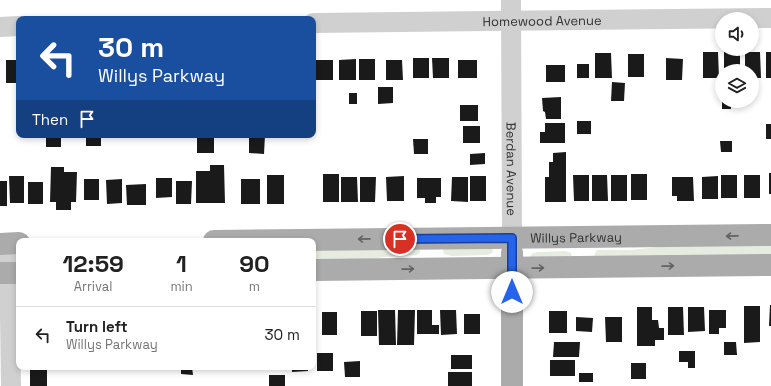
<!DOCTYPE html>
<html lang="en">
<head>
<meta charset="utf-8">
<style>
	:root { --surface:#fff; --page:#f6f6f6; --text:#222; --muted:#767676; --line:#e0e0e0 }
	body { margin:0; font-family:"Space Grotesk",sans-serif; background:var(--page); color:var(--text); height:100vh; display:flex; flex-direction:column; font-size:15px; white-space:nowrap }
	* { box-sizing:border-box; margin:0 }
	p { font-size:13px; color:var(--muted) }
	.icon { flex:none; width:22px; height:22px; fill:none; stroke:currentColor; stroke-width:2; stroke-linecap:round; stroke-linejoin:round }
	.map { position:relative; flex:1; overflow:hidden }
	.panel { position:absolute; left:16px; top:238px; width:300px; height:132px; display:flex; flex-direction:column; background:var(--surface); border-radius:8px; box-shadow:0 2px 6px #0003 }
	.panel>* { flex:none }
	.hud { position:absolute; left:16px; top:16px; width:300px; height:122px; border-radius:8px; box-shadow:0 2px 6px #0003; background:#1a4fa0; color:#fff; overflow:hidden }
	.tools { position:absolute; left:715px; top:12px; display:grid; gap:8px }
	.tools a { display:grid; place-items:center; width:44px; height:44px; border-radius:50%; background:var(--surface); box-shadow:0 2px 6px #0003; font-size:20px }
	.pin { position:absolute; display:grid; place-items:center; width:34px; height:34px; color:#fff; margin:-17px; border:2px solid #fff; border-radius:50%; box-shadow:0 1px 4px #0007 }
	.me { position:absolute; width:44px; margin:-22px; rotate:0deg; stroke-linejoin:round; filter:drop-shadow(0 0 3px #0008) }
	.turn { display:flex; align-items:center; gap:14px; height:84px; padding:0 16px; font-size:18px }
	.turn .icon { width:52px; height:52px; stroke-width:2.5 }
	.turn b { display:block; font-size:28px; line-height:34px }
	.then { display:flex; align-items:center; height:38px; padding:0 16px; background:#0003; gap:8px; font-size:15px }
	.eta { display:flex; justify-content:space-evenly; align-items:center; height:68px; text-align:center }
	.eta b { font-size:24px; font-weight:800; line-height:28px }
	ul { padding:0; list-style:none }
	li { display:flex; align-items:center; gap:12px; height:56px; padding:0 16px; border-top:1px solid var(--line) }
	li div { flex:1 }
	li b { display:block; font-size:15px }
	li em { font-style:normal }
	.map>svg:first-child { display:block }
	.green { fill:#e6ecdf }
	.building { fill:#1a1a1a }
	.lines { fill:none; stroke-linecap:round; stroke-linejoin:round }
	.minor { stroke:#d0d0d0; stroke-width:20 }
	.major { stroke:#ababab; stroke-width:22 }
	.oneway { stroke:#636363 }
	.route-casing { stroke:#184099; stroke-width:10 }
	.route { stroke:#2563eb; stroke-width:7 }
	.labels { text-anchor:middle; stroke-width:4; stroke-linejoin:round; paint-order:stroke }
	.street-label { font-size:13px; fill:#333; stroke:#fff }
</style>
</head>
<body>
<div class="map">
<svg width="771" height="386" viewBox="0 0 771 386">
	<rect width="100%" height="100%" fill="#fff"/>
	<g class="green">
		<path d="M771,242V259L595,258L594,256L596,251L598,250H630L699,243Z"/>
		<path d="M313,248L420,249V253L417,255C382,256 348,262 313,263Z"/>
		<path d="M444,248H491L493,250L492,253L488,255L451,256L444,254L443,250Z"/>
		<path d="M566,251L571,253L572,257L531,258L530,256L533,253L537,252Z"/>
	</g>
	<g class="building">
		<path d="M703,52H718L719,78H703Z"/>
		<rect x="724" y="52" width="16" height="19"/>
		<path d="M745,52H760L761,78H752V71H745Z"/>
		<rect x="766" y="52" width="5" height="26"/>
		<path d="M595,53H611L612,78H595Z"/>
		<rect x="628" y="54" width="16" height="23"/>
		<rect x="413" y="58" width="16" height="20"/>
		<path d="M432,58H449V78H433Z"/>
		<path d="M666,58L683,59L682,80H666Z"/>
		<path d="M356,59V80H339V60Z"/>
		<rect x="359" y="59" width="16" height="21"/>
		<rect x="6" y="60" width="13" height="23"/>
		<rect x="316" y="60" width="17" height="20"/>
		<path d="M386,60H402L403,80H386Z"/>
		<rect x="458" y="60" width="19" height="18"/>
		<rect x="577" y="64" width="12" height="14"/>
		<rect x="546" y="65" width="19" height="17"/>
		<path d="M612,82L625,83L624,101H611Z"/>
		<path d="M378,87H393V103L378,104Z"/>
		<rect x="349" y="93" width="8" height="11"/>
		<path d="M561,97V119H546L545,112L543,111L542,98Z"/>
		<rect x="722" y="101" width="9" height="8"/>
		<rect x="460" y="105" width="18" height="16"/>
		<rect x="577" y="121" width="14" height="13"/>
		<path d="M545,123H565V143H540V132H545Z"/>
		<rect x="766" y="124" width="5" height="15"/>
		<rect x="463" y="126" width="17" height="17"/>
		<rect x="46" y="135" width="15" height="12"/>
		<rect x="86" y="135" width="15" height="11"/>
		<rect x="197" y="135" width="17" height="18"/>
		<path d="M249,135H265L264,154L249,153Z"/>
		<path d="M413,139H428V154H414Z"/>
		<path d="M720,141H732V152H721Z"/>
		<path d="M566,152V202H545V177H549V162H553V153Z"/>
		<path d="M485,153V164L470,165V154Z"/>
		<path d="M210,165H224L225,203H196V171H210Z"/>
		<path d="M51,167H64V172H77L76,202H71V210H56V202H50Z"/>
		<rect x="769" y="173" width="2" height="21"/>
		<rect x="323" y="174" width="16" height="28"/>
		<rect x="631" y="174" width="16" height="26"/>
		<rect x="267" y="175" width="17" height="29"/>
		<path d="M573,175H589V201H574Z"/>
		<path d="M592,175H607L608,201H592Z"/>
		<rect x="611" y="175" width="16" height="26"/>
		<rect x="721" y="175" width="16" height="23"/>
		<rect x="744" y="175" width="16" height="23"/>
		<path d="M9,176H24V203H10Z"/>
		<path d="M404,176V201H387L386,177Z"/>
		<rect x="470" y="176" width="16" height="25"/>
		<path d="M718,176V199H702V177Z"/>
		<path d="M341,177H357L358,202H341Z"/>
		<path d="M360,177H376L375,202H360Z"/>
		<path d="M452,177H468V202L451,201Z"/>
		<path d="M672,177H693L694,201H677V196H672Z"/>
		<path d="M156,178H172V197L156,198Z"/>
		<path d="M417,178H441V197H436V203H425V198H417Z"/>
		<rect x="84" y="179" width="15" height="21"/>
		<path d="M122,179V203L107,204L106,180Z"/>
		<rect x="241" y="179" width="19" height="25"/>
		<rect x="0" y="181" width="7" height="25"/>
		<path d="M176,181H192L191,204H176Z"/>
		<rect x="28" y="182" width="15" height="22"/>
		<path d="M146,184V205H127L126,185Z"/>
		<path d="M770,305H771V326H769Z"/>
		<path d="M744,306H760V342L744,343Z"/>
		<path d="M637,307H652V320H658L659,328H664V340H655V346H637Z"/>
		<path d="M668,307H683L684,335H668Z"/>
		<path d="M688,307H704L705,331L688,332Z"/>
		<path d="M378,310H395L396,345H379Z"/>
		<path d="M398,310H415L414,345H397Z"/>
		<path d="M417,310H432V325H439V334H417Z"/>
		<path d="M440,310H456L457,334L441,335Z"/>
		<path d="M709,310H726V328H719V334H709Z"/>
		<rect x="361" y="311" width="16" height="25"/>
		<rect x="549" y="311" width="18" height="22"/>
		<rect x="322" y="312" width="15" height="23"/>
		<rect x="464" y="314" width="16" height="20"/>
		<path d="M576,317L593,318L592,332L576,331Z"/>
		<path d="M605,317H622V342H606Z"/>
		<path d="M554,342H580L579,357H553Z"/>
		<path d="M724,342H736L737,355H724Z"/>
		<path d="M679,351H695V368H688V362H679Z"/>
		<rect x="317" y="353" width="16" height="18"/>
		<rect x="451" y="355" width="21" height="14"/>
		<rect x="550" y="360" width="25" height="16"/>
		<path d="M360,361V377H345L344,362Z"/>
		<rect x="631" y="363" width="15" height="16"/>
		<rect x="30" y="367" width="17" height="19"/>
		<path d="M181,367H192L193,375L181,374Z"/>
		<rect x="205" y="367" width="12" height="3"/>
		<path d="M292,367H308V371L292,372Z"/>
		<rect x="448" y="372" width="24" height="14"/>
		<rect x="579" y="373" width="14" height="9"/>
		<rect x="269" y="375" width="16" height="11"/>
	</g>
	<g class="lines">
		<g class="minor">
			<path id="s1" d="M511,0L512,237"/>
			<path id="s2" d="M313,23L771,18"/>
			<path d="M0,27L19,26"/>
			<path d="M9,243L11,386"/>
		</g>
		<g class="major">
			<path id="s3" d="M214,241L771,235"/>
			<path d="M0,244L19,243"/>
			<path d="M512,253V386"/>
			<path d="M313,270L771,265"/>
			<path d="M0,273H19"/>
		</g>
	</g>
	<defs><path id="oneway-shaft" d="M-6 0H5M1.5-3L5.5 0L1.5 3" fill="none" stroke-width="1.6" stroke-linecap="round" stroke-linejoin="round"/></defs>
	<g class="oneway">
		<use href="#oneway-shaft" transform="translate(732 236) rotate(179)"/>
		<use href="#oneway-shaft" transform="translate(364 239) rotate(179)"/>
		<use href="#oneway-shaft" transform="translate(668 266) rotate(-1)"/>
		<use href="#oneway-shaft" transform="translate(538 268) rotate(-1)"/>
		<use href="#oneway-shaft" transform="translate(408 269) rotate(-1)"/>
	</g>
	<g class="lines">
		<g class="route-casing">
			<path id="route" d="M400,239L512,238V292"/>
		</g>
		<use href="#route" class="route"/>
	</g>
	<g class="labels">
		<g class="street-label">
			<text dy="5" stroke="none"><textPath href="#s2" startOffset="229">Homewood Avenue</textPath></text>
			<text dy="5" stroke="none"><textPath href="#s1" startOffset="169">Berdan Avenue</textPath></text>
			<text dy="5" stroke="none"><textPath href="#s3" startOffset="362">Willys Parkway</textPath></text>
		</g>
	</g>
</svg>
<div class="tools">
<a><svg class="icon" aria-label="sound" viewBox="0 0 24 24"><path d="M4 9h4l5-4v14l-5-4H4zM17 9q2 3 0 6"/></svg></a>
<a><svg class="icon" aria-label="layers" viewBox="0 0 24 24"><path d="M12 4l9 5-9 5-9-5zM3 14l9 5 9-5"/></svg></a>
</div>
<div class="pin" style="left:400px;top:239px;background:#d93025"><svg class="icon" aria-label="arrive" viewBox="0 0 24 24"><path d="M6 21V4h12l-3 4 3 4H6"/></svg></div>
<svg class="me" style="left:512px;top:292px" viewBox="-20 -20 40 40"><circle r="19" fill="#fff"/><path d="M0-13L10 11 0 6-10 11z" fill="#2563eb"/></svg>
<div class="hud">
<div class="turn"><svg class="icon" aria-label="left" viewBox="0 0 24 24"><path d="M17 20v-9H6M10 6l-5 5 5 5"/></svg><div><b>30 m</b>Willys Parkway</div></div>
<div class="then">Then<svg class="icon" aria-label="arrive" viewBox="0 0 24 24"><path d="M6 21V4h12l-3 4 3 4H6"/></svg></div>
</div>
<section class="panel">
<div class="eta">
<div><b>12:59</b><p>Arrival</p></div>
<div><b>1</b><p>min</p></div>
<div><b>90</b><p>m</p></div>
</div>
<ul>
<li><svg class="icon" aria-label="left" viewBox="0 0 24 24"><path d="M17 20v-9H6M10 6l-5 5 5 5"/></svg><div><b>Turn left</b><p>Willys Parkway</p></div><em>30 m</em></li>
</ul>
</section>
</div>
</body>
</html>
